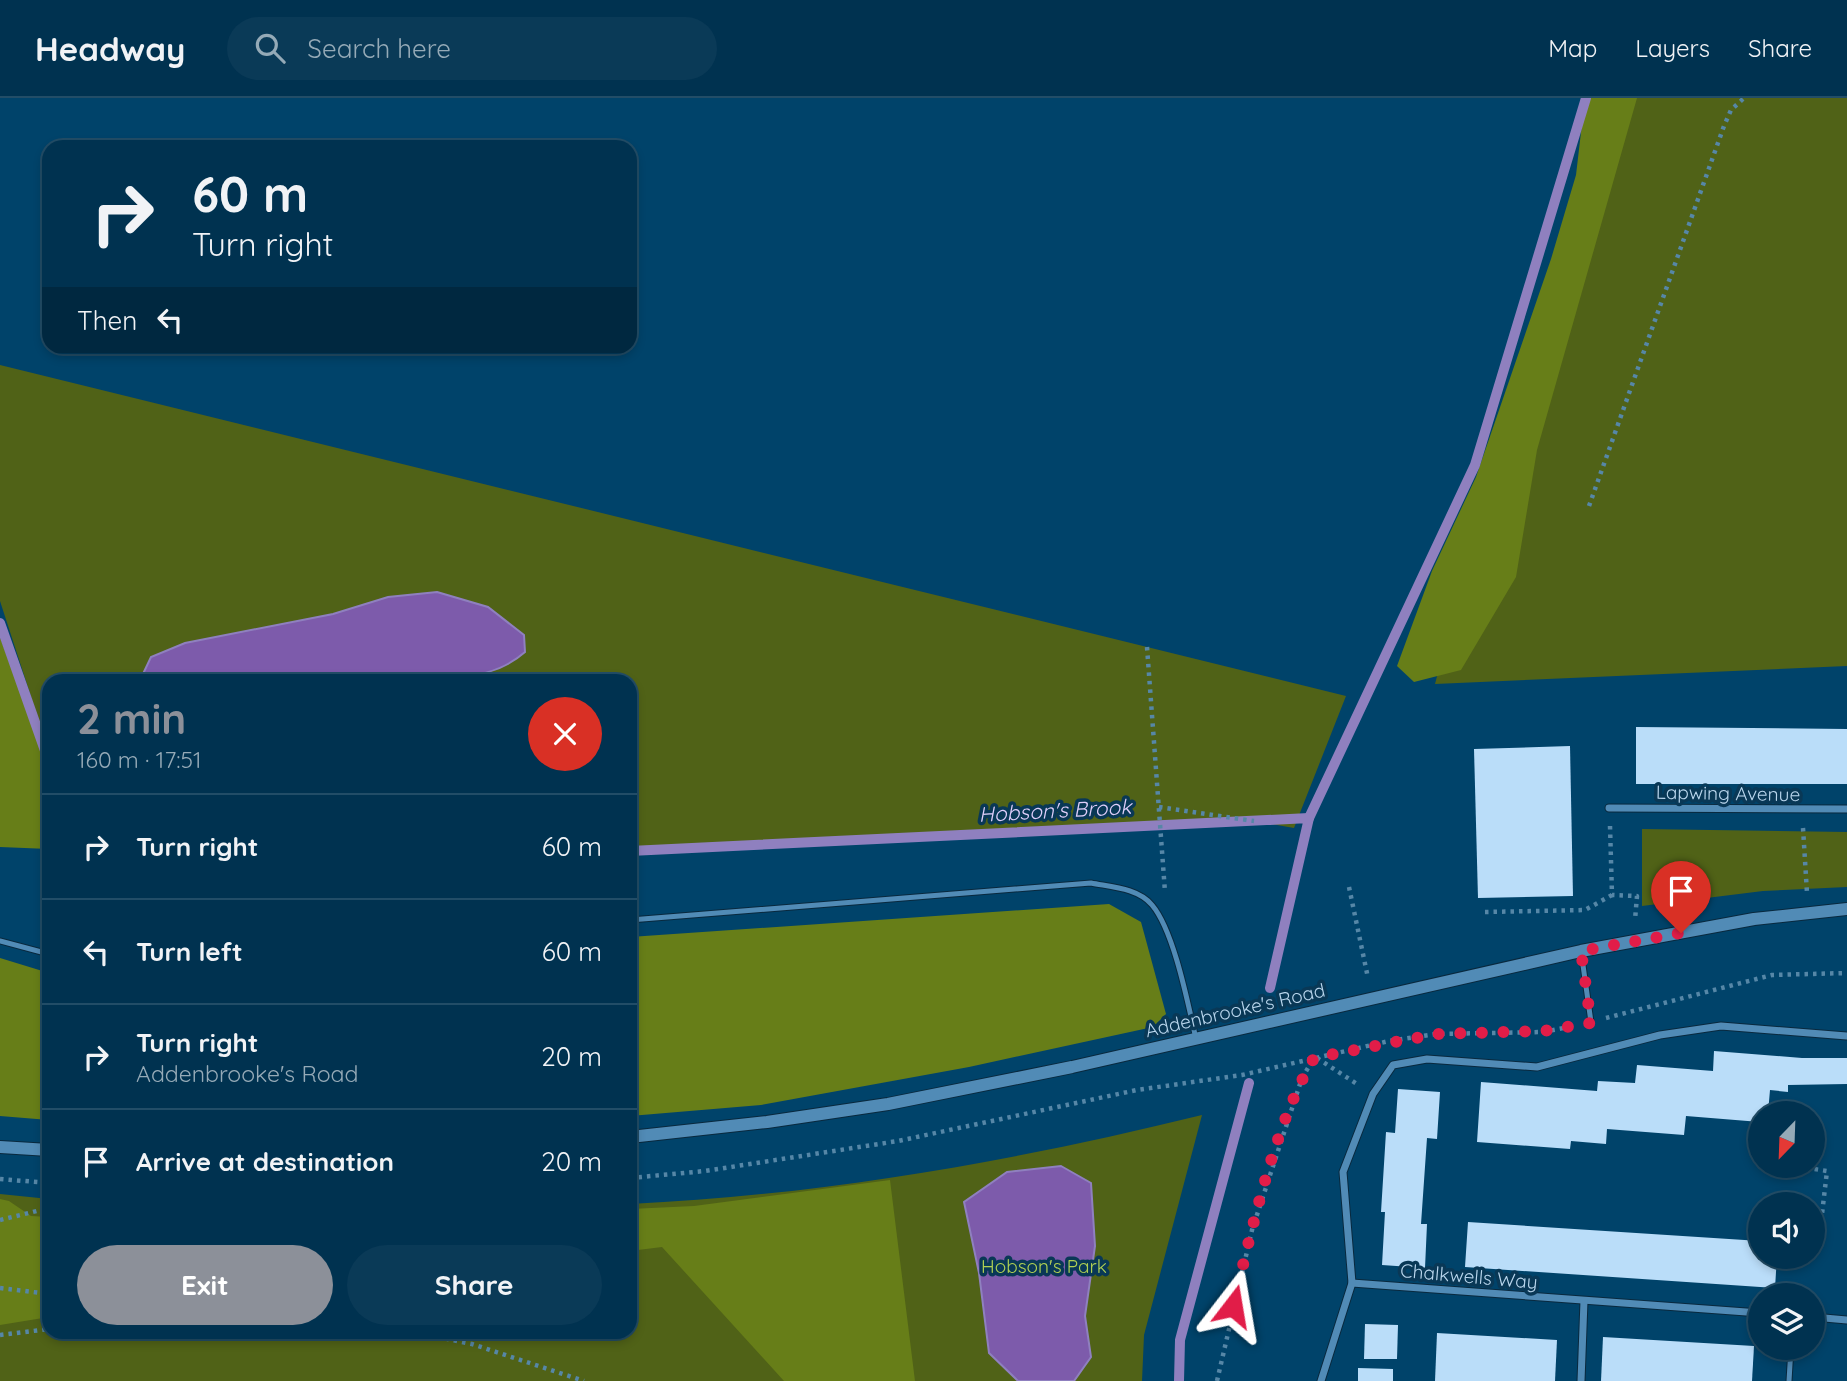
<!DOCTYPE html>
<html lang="en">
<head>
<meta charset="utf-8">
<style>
	:root { --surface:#003250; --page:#0a3a57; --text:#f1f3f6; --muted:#95aab7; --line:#224d67; --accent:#8c9099 }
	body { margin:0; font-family:Quicksand,sans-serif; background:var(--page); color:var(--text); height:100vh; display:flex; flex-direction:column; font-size:26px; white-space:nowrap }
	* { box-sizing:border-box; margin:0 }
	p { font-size:23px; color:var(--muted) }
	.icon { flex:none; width:38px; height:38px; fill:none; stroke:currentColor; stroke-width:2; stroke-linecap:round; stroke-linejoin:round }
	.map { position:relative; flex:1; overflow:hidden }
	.side { position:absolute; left:42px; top:576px; width:595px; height:665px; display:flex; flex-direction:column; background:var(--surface); border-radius:21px; box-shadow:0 4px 10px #0003,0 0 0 2px var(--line) }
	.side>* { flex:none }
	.banner { position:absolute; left:42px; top:42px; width:595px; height:214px; border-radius:21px; box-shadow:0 4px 10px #0003,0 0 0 2px var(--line); background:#003250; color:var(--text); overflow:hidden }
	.needle { width:46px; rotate:203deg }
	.controls { position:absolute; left:1748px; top:1003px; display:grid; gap:14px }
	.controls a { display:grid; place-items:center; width:77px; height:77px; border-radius:50%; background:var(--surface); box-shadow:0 4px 10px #0003,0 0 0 2px var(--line); font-size:35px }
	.pin { position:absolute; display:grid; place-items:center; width:60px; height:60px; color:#fff; margin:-72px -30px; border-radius:50% 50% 50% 0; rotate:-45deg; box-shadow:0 0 7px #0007 }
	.pin .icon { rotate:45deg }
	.me { position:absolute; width:77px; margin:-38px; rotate:14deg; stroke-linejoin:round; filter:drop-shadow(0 0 5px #0008) }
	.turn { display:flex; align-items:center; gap:24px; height:147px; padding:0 35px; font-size:32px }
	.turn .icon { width:91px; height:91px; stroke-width:2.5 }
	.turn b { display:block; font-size:49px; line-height:60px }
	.then { display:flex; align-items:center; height:66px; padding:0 35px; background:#0003; gap:14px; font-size:26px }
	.round { display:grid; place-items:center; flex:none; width:74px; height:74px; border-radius:37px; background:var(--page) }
	.overview { display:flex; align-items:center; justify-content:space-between; height:119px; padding:0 35px }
	h1 { font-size:42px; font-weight:800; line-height:52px; color:var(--accent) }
	.button { display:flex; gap:14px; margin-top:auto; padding:14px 35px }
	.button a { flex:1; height:80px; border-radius:42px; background:var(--accent); color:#fff; font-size:28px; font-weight:800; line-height:80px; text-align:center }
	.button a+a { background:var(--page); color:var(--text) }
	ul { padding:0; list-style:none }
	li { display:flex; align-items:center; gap:21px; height:105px; padding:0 35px; border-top:2px solid var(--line) }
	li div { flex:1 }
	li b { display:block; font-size:26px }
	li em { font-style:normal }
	header { display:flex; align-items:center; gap:42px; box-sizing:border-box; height:98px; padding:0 35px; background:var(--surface); border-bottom:2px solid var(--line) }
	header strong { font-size:33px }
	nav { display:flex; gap:38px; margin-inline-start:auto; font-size:24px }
	.search { width:490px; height:63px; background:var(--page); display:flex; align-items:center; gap:18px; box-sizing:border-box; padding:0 24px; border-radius:38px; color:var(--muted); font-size:26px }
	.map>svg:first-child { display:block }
	.green { fill:#506217 }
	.forest { fill:#677e18 }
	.water { fill:#7d5bab; stroke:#8f80bf; stroke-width:2 }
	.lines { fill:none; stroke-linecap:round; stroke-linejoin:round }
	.stream { stroke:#8f80bf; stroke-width:10 }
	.building { fill:#baddf9 }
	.service-casing { stroke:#09293e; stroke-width:7 }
	.minor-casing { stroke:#09293e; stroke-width:9 }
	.tertiary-casing { stroke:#09293e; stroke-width:14 }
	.path { stroke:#5687a7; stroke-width:4.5; stroke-dasharray:3.5 5; stroke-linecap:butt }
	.service { stroke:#518bb6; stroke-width:5 }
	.minor { stroke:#518bb6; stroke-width:7 }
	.tertiary { stroke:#518bb6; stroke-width:12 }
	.route { stroke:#e11d48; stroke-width:12; stroke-dasharray:0 21.6 }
	.labels { text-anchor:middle; stroke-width:7; stroke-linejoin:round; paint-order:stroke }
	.street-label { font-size:19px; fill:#b9d6ed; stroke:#093856 }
	.park-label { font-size:19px; fill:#b0d053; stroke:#093856 }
	.water-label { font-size:21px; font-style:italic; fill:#dfcefa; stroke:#093856 }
</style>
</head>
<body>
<header>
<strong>Headway</strong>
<div class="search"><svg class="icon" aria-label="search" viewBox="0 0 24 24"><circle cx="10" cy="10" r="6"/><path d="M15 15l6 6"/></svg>Search here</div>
<nav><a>Map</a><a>Layers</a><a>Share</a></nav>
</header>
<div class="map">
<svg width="1847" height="1283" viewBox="0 0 1847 1283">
	<rect width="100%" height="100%" fill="#00436a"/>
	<g class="green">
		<path d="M1607,0H1847V568L1435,586L1504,328Z"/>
		<path d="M0,267L1346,598L1294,730L1254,723L630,753V583H49V654L0,503Z"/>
		<path d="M1642,731L1847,734V789L1763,793L1642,808Z"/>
		<path d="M1202,1017L1144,1237L1142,1283H0V1096L49,1101V1234H630V1106C823,1097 1015,1063 1202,1017Z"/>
	</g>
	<g class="forest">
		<path d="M1585,0H1637L1537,352L1516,479L1461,572L1414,584L1397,568L1432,473L1476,379L1551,161L1576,77Z"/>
		<path d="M0,539L49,674V751L0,749Z"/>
		<path d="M1109,806L1141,824L1166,916L1153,929L969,969L761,1007L630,1018V839Z"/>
		<path d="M0,860L49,875V1022L0,1018Z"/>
		<path d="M890,1082L915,1283H784L662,1149L630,1153V1111L694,1108Z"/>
		<path d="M0,1101L9,1103L31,1118L49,1119V1219L0,1227Z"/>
	</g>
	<g class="water">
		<path d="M437,494L488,509L524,537L525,554C500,576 474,578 442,581L145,583L142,578L151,559L185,545L333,516L388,499Z"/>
		<path d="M1061,1068L1091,1085L1095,1148L1085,1218L1091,1259L1074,1283H1018L989,1255L979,1175L964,1104L1007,1074Z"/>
	</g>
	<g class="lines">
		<g class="stream">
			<path d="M0,525L49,664"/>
			<path d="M1309,720L1475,367L1586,0"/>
			<path d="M630,753L1309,720L1270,890"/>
			<path d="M1179,1283L1180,1242L1249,985"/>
		</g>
	</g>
	<g class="building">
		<path d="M1636,629L1847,631V686H1636Z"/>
		<path d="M1570,648L1573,798L1478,800L1474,651Z"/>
		<path d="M1714,953L1802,960H1847V986L1788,987V994L1770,992L1768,1015H1760V1024L1686,1018L1684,1037L1607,1031L1606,1046L1571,1043L1570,1051L1477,1044L1481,984L1597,993L1598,983L1635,985L1637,967L1713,973Z"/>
		<path d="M1398,991L1440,994L1437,1041L1427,1040L1421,1126H1427L1425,1170L1382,1167L1385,1114H1381L1386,1034L1395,1035Z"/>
		<path d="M1468,1124L1760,1143V1158H1777L1775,1190L1465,1169Z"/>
		<path d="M1365,1226L1398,1227L1397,1261H1364Z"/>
		<path d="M1437,1235L1557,1242L1555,1283H1435Z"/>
		<path d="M1603,1239L1754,1248L1752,1283H1601Z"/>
		<path d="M1358,1270L1393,1271V1283H1358Z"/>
	</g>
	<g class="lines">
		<g class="service-casing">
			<g id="service">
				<path d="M630,822L1091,785C1111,789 1138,790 1152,807C1174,833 1188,906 1196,941"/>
				<path d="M0,843L49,856"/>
				<path d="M1581,853L1591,924"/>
				<path d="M1789,1283L1791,1250"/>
			</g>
		</g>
		<g class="minor-casing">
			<g id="minor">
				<path d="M1609,710L1847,711"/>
				<path d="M1352,1185L1760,1215"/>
				<path d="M1813,1219L1847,1222"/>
				<path d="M1321,1283L1352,1185L1343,1074L1373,996L1393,967L1427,961L1537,969L1660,937L1721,928L1847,938"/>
				<path d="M1581,1283L1584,1203"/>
			</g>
		</g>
		<g class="tertiary-casing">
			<g id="tertiary">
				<path d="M630,1039L767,1024L888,1006L1072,969L1581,853L1754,821L1847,811"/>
				<path d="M0,1049L49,1052"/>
			</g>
		</g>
		<g class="path">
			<path d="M1589,408L1724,28L1731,12L1744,0"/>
			<path d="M1147,549L1165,794"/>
			<path d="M1159,709L1254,723"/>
			<path d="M1610,728L1612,797L1637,798L1635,822"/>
			<path d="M1803,730L1807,795"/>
			<path d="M1349,789L1368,880"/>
			<path d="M1485,814L1585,812L1612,797"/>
			<path d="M1606,920L1772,877L1847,875"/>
			<path d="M1317,960L1357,986"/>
			<path d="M630,1080L705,1073L898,1043L1137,992L1242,977L1389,943L1436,936L1543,934L1574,928"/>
			<path d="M0,1081L49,1085"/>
			<path d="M0,1122L49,1110"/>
			<path d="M1813,1132L1820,1133L1827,1073L1814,1071"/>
			<path d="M0,1190L49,1196"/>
			<path d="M412,1234L472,1246L584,1283"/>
			<path d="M0,1237L49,1231"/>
			<path d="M1217,1283L1252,1132L1302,980L1314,960"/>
		</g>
		<use href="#service" class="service"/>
		<use href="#minor" class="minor"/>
		<use href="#tertiary" class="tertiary"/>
	</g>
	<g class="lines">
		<path class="route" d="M1233,1208C1252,1132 1274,1027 1314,960L1436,936L1543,933L1591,925L1581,853L1681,835"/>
	</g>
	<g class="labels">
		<g class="street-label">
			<text transform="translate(1728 695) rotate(1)" y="7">Lapwing Avenue</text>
			<text transform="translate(1235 912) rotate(-13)" y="7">Addenbrooke's Road</text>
			<text transform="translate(1469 1178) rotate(5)" y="7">Chalkwells Way</text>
		</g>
		<g class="park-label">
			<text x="1044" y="1175">Hobson's Park</text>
		</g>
		<g class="water-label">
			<text transform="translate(1055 713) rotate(-3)" y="7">Hobson's Brook</text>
		</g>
	</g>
</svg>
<div class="controls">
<a><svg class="needle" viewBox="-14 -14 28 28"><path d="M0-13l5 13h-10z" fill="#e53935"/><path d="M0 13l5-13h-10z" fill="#95aab7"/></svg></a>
<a><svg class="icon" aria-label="sound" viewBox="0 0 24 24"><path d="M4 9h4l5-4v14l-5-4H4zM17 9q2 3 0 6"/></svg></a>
<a><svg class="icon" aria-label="layers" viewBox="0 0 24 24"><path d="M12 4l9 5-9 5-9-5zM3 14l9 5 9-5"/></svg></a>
</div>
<div class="pin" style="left:1681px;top:835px;background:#d93025"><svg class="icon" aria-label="arrive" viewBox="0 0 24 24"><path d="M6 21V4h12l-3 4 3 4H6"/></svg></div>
<svg class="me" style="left:1233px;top:1208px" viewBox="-20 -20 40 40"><path d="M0-17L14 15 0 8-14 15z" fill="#e11d48" stroke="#fff" stroke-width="4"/></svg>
<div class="banner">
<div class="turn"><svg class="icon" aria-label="right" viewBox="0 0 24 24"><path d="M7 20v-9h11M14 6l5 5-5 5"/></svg><div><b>60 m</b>Turn right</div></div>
<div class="then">Then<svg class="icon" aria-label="left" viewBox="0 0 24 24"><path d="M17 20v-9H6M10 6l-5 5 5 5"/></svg></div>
</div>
<section class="side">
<div class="overview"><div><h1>2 min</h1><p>160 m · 17:51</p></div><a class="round" style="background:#d93025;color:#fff"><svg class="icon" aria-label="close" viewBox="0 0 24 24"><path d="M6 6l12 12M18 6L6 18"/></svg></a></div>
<ul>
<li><svg class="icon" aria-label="right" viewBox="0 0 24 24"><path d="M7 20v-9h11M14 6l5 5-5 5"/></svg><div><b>Turn right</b></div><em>60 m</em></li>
<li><svg class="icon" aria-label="left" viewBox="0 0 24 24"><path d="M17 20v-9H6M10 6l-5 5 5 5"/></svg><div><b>Turn left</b></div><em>60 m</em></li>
<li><svg class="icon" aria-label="right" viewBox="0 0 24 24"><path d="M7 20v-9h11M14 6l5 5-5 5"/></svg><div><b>Turn right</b><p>Addenbrooke's Road</p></div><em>20 m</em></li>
<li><svg class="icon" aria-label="arrive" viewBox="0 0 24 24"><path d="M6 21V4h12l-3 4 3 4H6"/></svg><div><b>Arrive at destination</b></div><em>20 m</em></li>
</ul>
<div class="button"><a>Exit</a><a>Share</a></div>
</section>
</div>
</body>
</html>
